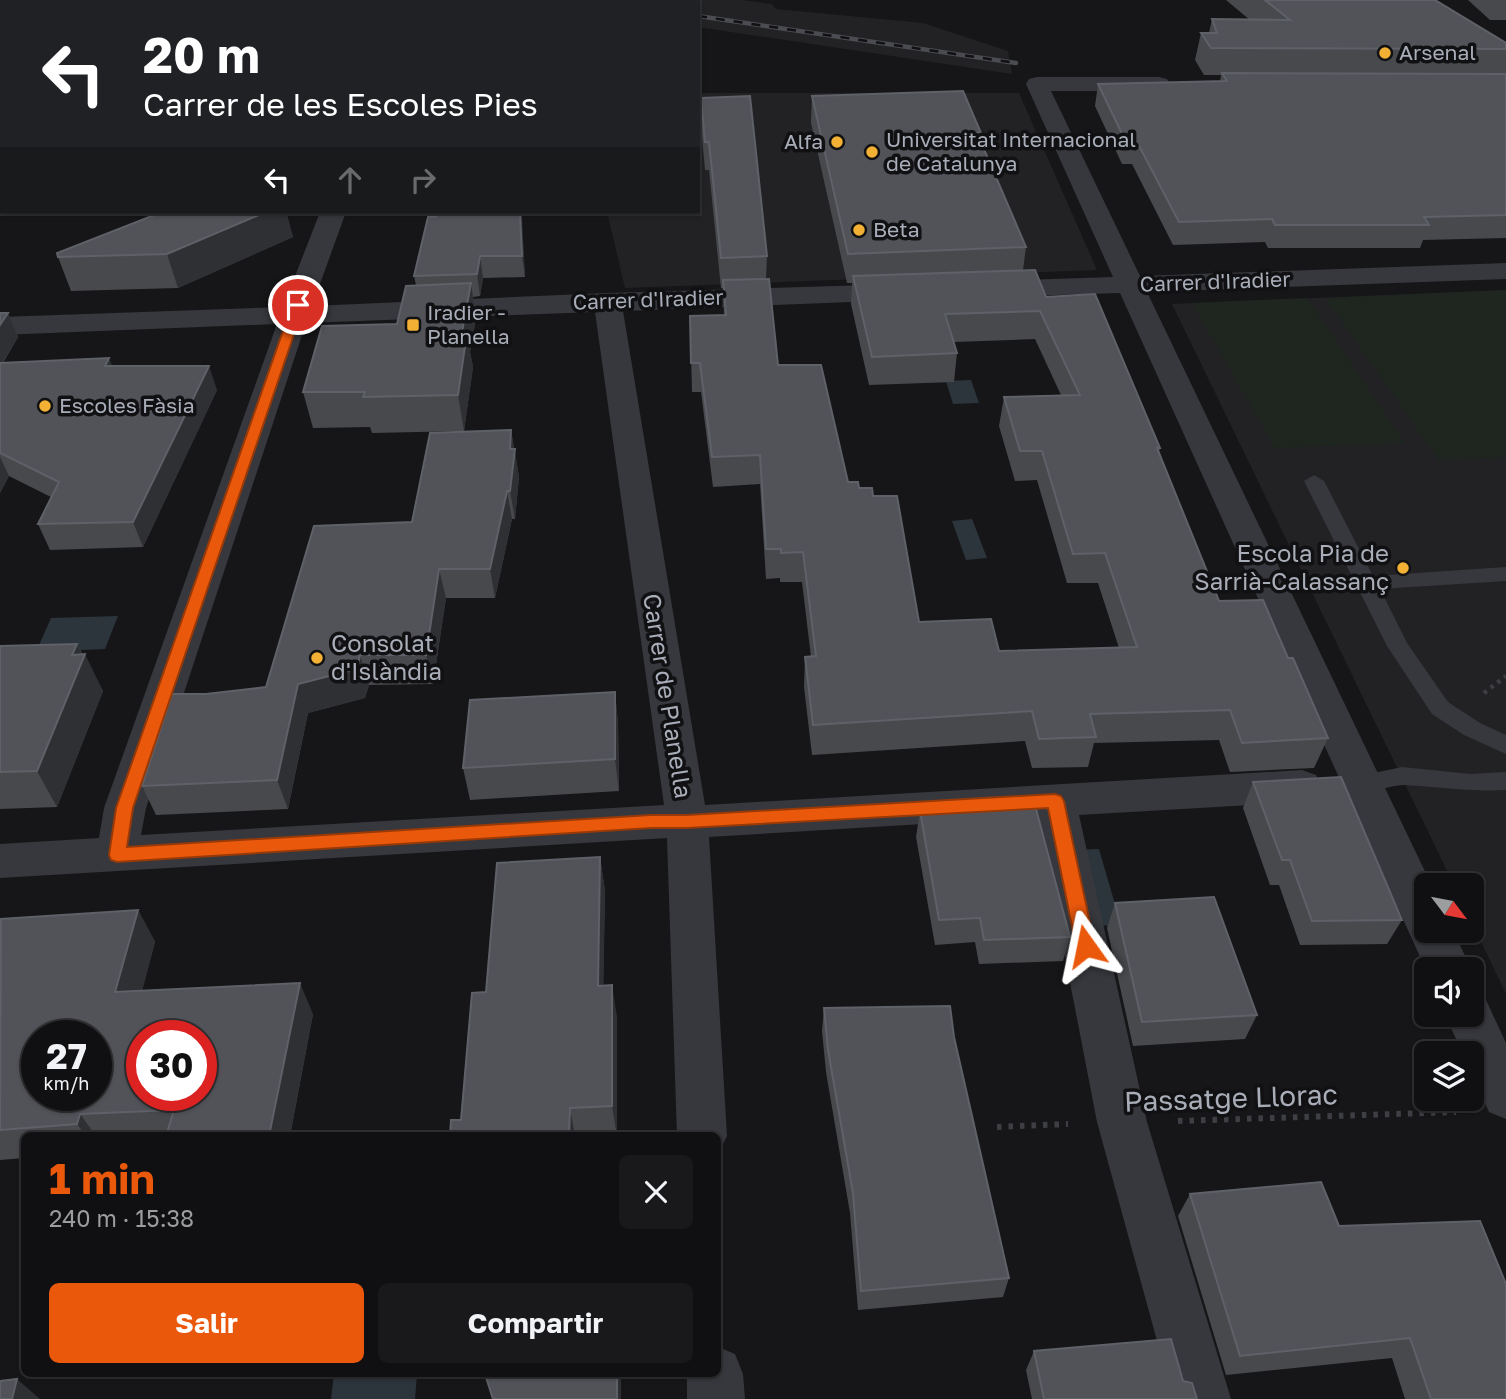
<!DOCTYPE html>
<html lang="es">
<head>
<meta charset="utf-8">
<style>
	:root { --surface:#101012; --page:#19191b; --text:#f1f3f6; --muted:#9c9d9f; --line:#303032; --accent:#ea580c }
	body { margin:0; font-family:"Golos Text",sans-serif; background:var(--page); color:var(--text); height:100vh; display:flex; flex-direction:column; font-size:26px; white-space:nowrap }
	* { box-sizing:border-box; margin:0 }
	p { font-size:23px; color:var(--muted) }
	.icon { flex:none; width:38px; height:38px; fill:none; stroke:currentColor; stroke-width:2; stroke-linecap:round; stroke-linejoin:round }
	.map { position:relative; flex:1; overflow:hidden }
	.sheet { position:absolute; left:21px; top:1132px; width:700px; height:245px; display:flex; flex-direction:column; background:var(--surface); border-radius:10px; box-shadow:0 2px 5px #0004,0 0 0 2px var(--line) }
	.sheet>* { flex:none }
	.hud { position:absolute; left:0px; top:0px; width:700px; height:214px; box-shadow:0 2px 5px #0004,0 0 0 2px var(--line); background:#202124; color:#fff; overflow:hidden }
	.needle { width:46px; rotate:122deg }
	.controls { position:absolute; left:1414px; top:873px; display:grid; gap:14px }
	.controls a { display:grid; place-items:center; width:70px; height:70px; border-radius:10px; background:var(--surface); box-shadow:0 2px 5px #0004,0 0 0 2px var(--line); font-size:35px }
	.speed { position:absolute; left:21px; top:1020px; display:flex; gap:14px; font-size:35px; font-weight:700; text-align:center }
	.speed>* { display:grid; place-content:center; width:91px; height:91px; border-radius:50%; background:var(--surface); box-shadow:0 2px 5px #0004,0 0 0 2px var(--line); line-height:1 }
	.speed small { font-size:18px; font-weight:400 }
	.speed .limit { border:10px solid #d22; background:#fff; color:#111 }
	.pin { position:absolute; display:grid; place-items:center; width:60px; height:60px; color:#fff; margin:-30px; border:4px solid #fff; border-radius:50%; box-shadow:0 2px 7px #0007 }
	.me { position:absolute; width:77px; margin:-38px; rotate:348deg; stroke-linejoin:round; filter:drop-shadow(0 0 5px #0008) }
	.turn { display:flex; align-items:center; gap:24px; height:147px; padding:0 28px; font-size:32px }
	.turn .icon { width:91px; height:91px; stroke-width:2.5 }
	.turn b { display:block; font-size:49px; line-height:60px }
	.lanes { display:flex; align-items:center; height:66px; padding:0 28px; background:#0003; justify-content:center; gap:35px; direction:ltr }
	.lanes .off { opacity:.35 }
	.round { display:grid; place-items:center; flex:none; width:74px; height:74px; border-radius:10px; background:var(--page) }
	.head { display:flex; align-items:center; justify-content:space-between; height:119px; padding:0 28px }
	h1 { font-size:42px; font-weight:700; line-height:52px; color:var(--accent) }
	.cta { display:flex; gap:14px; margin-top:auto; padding:14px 28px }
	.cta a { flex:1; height:80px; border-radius:10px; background:var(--accent); color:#fff; font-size:28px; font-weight:700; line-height:80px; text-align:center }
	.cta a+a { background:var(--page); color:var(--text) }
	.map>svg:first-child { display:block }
	.built { fill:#222225 }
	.green { fill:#1e261f }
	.water { fill:#2c353c }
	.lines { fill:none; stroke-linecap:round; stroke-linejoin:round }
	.path-far1 { stroke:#3d3f44; stroke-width:4.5; stroke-dasharray:3.5 5; stroke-linecap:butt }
	.path { stroke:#3d3f44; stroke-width:6; stroke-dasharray:4.5 7; stroke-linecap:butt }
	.service { fill:#37383d; fill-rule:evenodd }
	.minor { fill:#37383d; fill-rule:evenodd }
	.rail-casing { stroke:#4a4c52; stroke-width:4.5 }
	.rail { stroke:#111113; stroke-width:2.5; stroke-dasharray:9; stroke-linecap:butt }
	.wall { fill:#47494d }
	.shaded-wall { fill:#2f3033 }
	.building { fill:#525359; stroke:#5f6168; stroke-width:2; fill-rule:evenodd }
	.route { fill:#ea580c; stroke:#983908; stroke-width:2 }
	.poi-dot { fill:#f2b134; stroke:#111113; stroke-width:2.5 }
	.labels { text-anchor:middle; stroke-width:7; stroke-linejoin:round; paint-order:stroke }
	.far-poi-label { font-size:21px; fill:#a8adb8; stroke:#111113; text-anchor:start }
	.far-street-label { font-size:21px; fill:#a8adb8; stroke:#111113 }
	.poi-label { font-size:24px; fill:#a8adb8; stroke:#111113; text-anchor:end }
	.street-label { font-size:24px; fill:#a8adb8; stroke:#111113 }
	.near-street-label { font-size:28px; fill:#a8adb8; stroke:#111113 }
</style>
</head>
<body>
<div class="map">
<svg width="1506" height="1399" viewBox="0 0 1506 1399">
	<rect width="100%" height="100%" fill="#161618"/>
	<g class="built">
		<path d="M0,0H742L772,4L776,9L923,23L1008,51L1012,74L698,27V2H2L0,6Z"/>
		<path d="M698,93H1019L1097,270L625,288L607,212H698Z"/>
		<path d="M1506,290V994L1472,923V886L1454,885L1172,304Z"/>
	</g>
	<g class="green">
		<path d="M1506,290V457L1439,460L1325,298Z"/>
		<path d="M1307,298L1405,443L1275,448L1192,303Z"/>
	</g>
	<g class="water">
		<path d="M971,380L979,403L953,404L946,381Z"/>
		<path d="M972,519L987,558L966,560L952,521Z"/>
		<path d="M118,616L105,649L36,652L51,618Z"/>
		<path d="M1099,849L1121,925L1094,926L1075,850Z"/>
		<path d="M334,1374H417L415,1399H331Z"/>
	</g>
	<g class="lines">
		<path class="path-far1" d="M1484,693L1506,676"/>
		<g class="path">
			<path d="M1178,1121L1456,1112"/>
			<path d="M997,1127L1068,1124"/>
		</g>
		<g class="service">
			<path d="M1314,475L1324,481L1373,576L1506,567V581L1380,589L1407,643L1448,702L1480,723L1506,735V754L1464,735L1432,714L1387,646L1304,481Z"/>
			<path d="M1402,767L1470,774L1506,772V790C1471,792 1439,787 1405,785C1388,785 1372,795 1355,789L1352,783L1355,777Z"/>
		</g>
		<g class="minor">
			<path d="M1037,77H1159L1167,79L1170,84L1167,89L1159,91H1051L1140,276L1506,263V279L1147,292L1432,886H1426V931H1453L1472,970H1426L1120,293L990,297L980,295L976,289L980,283L990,281L1113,277L1026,84L1029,79Z"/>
			<path d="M320,212H346L312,306L607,293L902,284L912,286L916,292L912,298L902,300L623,311L705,805L1302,770L1316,775L1322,786L1316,797L1302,802L1079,815L1147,1122L1231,1399H1173L1097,1122L1038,817L709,837L727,1136L718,1154V1136H677L667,838L0,878V844L99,838L104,808L277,324L0,335V317L283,307ZM595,312L664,805L141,835L146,808L306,323Z"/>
			<path d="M1472,995L1486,1000L1506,1043V1119L1489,1112L1472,1074V1054H1463L1445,1015H1472Z"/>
			<path d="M718,1347L735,1354L743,1374L745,1399H687V1374H718Z"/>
		</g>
		<g class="rail-casing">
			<g id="rail">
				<path d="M419,0L453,2"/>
				<path d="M534,0L554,2"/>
				<path d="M698,16L1016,63"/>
			</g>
		</g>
		<use href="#rail" class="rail"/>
	</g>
	<g class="wall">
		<path d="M1226,0H1435L1506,43V238L1423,240L1420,248H1268L1265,242L1173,245L1132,164H1122L1095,106L1098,84L1220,82L1221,75H1204L1195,60L1201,33H1209L1212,19L1250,20Z"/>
		<path d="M1468,0H1506V20H1490Z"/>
		<path d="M2,24V150L0,152V26Z"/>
		<path d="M812,96L981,133L980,139L1026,247L1023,270L1046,297L1160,448L1159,452L1219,601L1288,658L1328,738L1314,768L1230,772L1219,740L1094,743L1088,767L1032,768L1025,741L812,755L804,687L805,657H811L802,582H780V578L766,579L760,484L713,487L701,392H692L690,316L724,315L723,288H721L709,170H705L701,125V98L767,256L766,279L778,365L848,482L873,496L919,622L999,651L1119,648L1098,583H1067L1037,480L1015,481L999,426L1004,397L1061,395L1035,339L954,342L957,353L954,382L869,385L851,304L852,283H847L811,123Z"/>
		<path d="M162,212H286L293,237L178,288L71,291L58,257Z"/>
		<path d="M521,212L525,277L483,278L480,296L473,297L476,318L470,352L473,367L464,431L372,433L370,427L313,428L303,392L397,324L416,285L414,276L436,217Z"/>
		<path d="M0,313H8L18,337L3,363L112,366L217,390L143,547L50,550L38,524L51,497L9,476L0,493Z"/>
		<path d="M511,430L519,477L515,519H512L495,598H446L433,684L369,685L365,698L308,713L288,809L156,815L142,786L206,694L266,687L412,522Z"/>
		<path d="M77,644L103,691L57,807L0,809V646Z"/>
		<path d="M615,692L618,724L619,791L470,800L463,768Z"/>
		<path d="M1253,782L1402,920L1387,944L1300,945L1279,885H1270L1243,808Z"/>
		<path d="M920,811L1070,937L1063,961L979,964L975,942L935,945L916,837Z"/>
		<path d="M600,857L605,891L603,985L617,1017V1136H450L461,1120L486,992Z"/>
		<path d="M1115,903L1257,1015L1245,1039L1133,1046L1107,928Z"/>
		<path d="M138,910L155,942L142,990L313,1014L290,1136H24V1158L0,1160V921Z"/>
		<path d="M824,1008L954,1037L1009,1278L1003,1297L858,1310L850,1213L826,1072L822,1031Z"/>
		<path d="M1190,1194L1339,1226L1506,1399H1405L1392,1358L1226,1375L1178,1216Z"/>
		<path d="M1034,1351L1183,1381L1197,1399H1032L1026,1370Z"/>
	</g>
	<g class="shaded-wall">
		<path d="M226,0H243L244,2H224Z"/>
		<path d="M266,212H286L293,237L178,288L167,254Z"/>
		<path d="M520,212H521L522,216L525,277L522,256Z"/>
		<path d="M480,256L483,278L480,296L477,274Z"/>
		<path d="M471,283L476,318L470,352L473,367L464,431L458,395L462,332Z"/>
		<path d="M8,313L18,337L0,367V325Z"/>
		<path d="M109,358L119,382L105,366Z"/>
		<path d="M209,366L217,390L143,547L133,522Z"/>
		<path d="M511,430L519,477L515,519L510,491V449Z"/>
		<path d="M0,457L9,476L0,493Z"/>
		<path d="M507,491L512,519L495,598L490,569Z"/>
		<path d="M439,569L446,598L433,684L426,655Z"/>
		<path d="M77,644L84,658L85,654L103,691L57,807L37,771L72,655Z"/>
		<path d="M360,655L369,685L365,698L308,713L288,809L277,780L298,684Z"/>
		<path d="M615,692L618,724L619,791L615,759Z"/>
		<path d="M600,857L605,891L603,1018L598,986Z"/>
		<path d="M138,910L155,942L134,1022L115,992Z"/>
		<path d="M300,983L313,1014L290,1136H269Z"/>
		<path d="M612,985L617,1017V1136L612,1106Z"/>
		<path d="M570,1108L575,1136H569Z"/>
		<path d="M80,1114L96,1136H86L77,1124Z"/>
		<rect x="617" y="1374" width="4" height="25"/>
		<path d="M17,1379L40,1399H12Z"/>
	</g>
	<g class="building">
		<path d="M118,0H226L224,2H116Z"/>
		<path d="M1265,0H1435L1506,43V49L1211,48L1201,33H1217L1212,19L1290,20Z"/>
		<path d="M2,24V128H0V26Z"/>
		<path d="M1222,73L1506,74V215L1424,217L1429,225H1275L1272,219L1179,222L1137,142H1126L1098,84L1227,81Z"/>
		<path d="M963,91L981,133H977L1026,247L848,254L812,96Z"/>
		<path d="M750,96L767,256L721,258L709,142H705L701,98Z"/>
		<path d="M162,212H266L167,254L58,257L57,253Z"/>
		<path d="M438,212H520L522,256H480L477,274L414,276L428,217H436Z"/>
		<path d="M1035,270L1046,297L1095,294L1160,448H1157L1219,601L1263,600L1288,658H1293L1328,738L1242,743L1230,710L1090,714L1096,737L1039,739L1032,711L813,725L805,657L816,656L803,552L781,553V549H766L760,455L712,457L700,363H691L690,316L726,315L723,280L769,279L778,365H821L848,482H858L859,488H872L873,496H897L919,622L991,619L999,651L1137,647L1105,553L1073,554L1042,451H1020L1004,397L1080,395L1040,311L945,314L957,353L872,357L853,276Z"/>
		<path d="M471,283L462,332H467L458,395L363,397L365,392H303L322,326L397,324L406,286Z"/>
		<path d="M0,313H8L0,325Z"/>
		<path d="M109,358L105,366H209L133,522L38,524L59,482L0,453V363Z"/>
		<path d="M511,430L510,449H515L510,491H507L490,569H439L426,655H360L357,669L298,684L277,780L142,786L172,694H206L266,687L314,526L412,522L430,433Z"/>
		<path d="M77,644L72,655L85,654L37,771L0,772V646Z"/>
		<path d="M615,692V759L463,768L470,700Z"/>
		<path d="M1341,777L1402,920L1312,921L1290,860H1282L1253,782Z"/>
		<path d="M1035,805L1070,937L984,940L980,918L939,920L920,811Z"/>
		<path d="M600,857L598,986L612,985V1106L570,1108L569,1136H450L451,1120H461L472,993L486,992L497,863Z"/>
		<path d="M1214,897L1257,1015L1142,1022L1115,903Z"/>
		<path d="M138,910L115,992L300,983L269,1136H166L174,1110L80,1114L77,1124L0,1130L1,919ZM37,1036H96V1096H37ZM142,1036H201V1096H142Z"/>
		<path d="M950,1006L954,1037L1009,1278L861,1291L853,1193L828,1050L824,1008Z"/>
		<path d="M1321,1182L1339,1226L1480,1221L1506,1284V1399H1431L1410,1338L1240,1356L1190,1194Z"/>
		<path d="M1171,1339L1183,1381L1192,1383L1197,1399H1044L1034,1351Z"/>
		<path d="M485,1374H617V1399H493Z"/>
		<path d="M17,1379L12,1399H0V1381Z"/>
	</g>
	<path class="route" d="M298,301L304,305L133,808L127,847L651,815H687L1055,794L1061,796L1064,801L1095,946L1092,952L1086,954L1079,952L1076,946L1048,808L687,828H651L117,862L111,860L109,855L116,808L292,305Z"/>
	<g class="poi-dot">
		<circle cx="1385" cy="53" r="7"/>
		<circle cx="837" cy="142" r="7"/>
		<circle cx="872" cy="152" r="7"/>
		<circle cx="859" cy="230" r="7"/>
		<rect x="406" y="318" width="14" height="14" rx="3.5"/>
		<circle cx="45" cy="406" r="7"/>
		<circle cx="1403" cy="568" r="7"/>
		<circle cx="317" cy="658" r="7"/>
	</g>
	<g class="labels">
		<g class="far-poi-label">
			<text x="1399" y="60">Arsenal</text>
			<text x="886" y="147">Universitat Internacional<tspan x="886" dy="24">de Catalunya</tspan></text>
			<text x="823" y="149" text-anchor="end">Alfa</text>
			<text x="873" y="237">Beta</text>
			<text x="427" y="320">Iradier -<tspan x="427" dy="24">Planella</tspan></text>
			<text x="59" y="413">Escoles Fàsia</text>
		</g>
		<g class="far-street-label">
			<text transform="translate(1215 282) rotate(-2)" y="7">Carrer d'Iradier</text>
			<text transform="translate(648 300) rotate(-2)" y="7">Carrer d'Iradier</text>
		</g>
		<g class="poi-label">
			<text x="1389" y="562">Escola Pia de<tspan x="1389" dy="28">Sarrià-Calassanç</tspan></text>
			<text x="331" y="652" text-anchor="start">Consolat<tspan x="331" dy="28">d'Islàndia</tspan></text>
		</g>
		<g class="street-label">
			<text transform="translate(667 696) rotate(81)" y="8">Carrer de Planella</text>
		</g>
		<g class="near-street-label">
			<text transform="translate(1231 1098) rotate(-2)" y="10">Passatge Llorac</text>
		</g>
	</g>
</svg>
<div class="controls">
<a><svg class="needle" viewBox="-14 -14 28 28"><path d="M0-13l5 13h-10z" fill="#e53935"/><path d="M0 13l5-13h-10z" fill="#9c9d9f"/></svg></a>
<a><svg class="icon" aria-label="sound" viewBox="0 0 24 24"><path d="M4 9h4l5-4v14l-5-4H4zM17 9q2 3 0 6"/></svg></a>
<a><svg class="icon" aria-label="layers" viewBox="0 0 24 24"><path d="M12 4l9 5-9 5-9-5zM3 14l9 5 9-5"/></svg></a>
</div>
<div class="speed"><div>27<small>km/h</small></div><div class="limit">30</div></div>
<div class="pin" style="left:298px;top:305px;background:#d93025"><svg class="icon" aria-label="arrive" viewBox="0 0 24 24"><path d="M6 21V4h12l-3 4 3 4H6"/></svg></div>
<svg class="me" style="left:1086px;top:946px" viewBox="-20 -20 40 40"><path d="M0-17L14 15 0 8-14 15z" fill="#ea580c" stroke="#fff" stroke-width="4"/></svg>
<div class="hud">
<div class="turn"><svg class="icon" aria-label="left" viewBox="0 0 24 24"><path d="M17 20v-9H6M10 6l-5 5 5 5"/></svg><div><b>20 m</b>Carrer de les Escoles Pies</div></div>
<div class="lanes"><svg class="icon" aria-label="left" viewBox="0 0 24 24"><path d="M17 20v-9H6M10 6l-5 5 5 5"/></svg><svg class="icon off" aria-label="ahead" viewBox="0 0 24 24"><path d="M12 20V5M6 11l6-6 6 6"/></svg><svg class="icon off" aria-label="right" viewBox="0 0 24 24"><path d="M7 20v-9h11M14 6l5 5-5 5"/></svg></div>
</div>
<section class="sheet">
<div class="head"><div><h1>1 min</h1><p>240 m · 15:38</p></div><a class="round"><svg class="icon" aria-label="close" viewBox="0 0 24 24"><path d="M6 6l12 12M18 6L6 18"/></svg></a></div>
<div class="cta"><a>Salir</a><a>Compartir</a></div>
</section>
</div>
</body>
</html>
